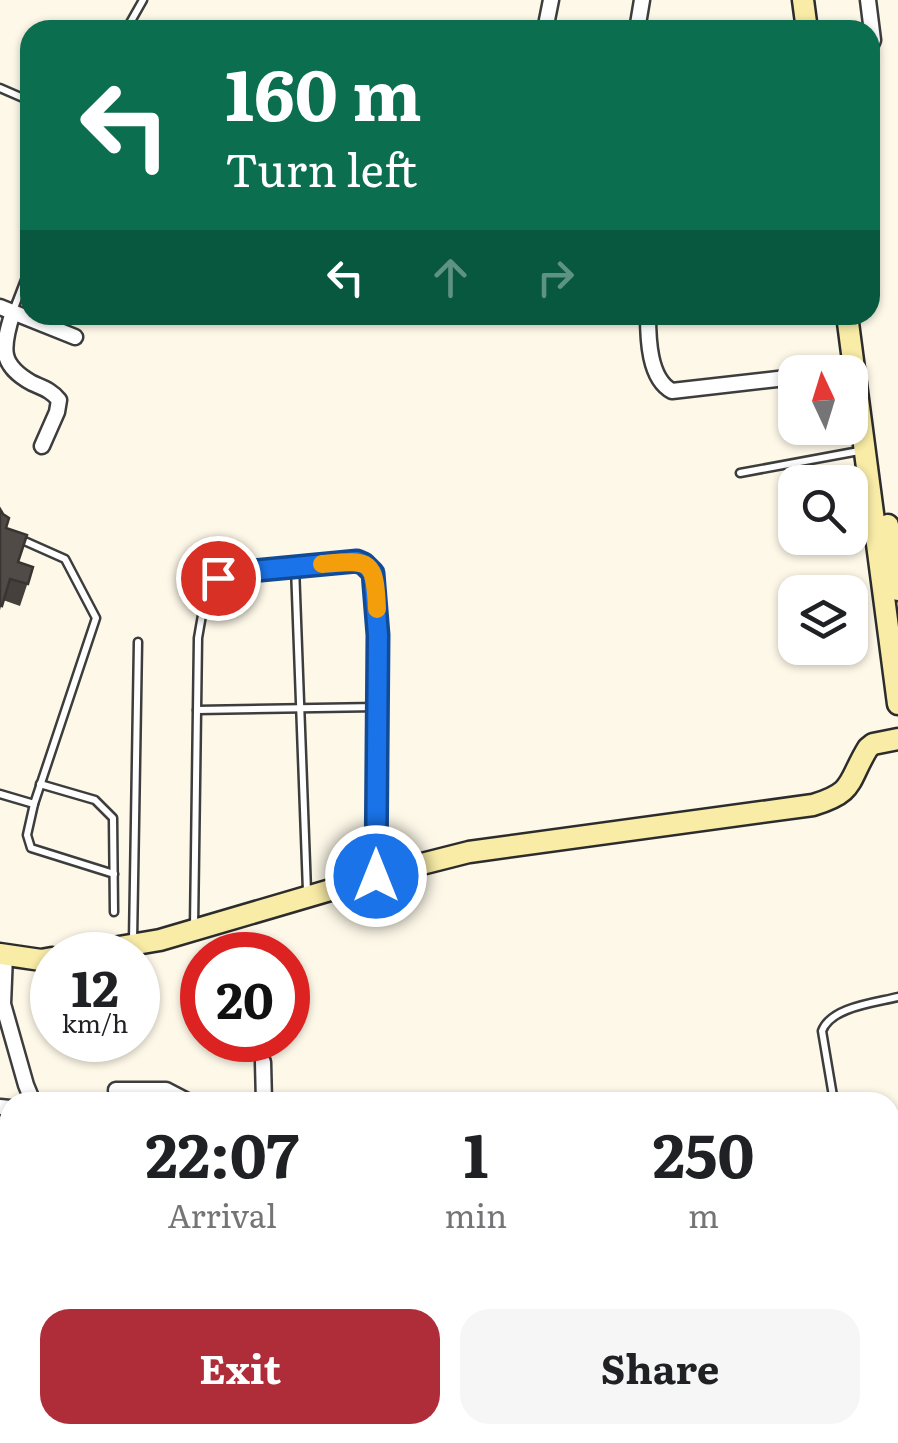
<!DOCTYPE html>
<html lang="en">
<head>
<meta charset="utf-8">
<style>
	:root { --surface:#fff; --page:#f6f6f6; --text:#202124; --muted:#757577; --accent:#ae2d39 }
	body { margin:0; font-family:Literata,serif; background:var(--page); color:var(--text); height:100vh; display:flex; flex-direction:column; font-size:38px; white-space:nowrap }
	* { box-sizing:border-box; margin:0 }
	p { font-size:32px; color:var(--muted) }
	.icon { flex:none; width:55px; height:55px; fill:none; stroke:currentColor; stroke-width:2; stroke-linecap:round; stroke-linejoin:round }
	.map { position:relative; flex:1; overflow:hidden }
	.drawer { position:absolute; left:0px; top:1092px; width:900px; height:352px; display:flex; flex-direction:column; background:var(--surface); border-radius:30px 30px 0 0; box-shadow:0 2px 8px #0004 }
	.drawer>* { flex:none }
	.banner { position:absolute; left:20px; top:20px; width:860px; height:305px; border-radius:30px; box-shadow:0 2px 8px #0004; background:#0b6e4f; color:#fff; overflow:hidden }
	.needle { width:65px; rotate:356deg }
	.controls { position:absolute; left:778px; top:355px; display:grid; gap:20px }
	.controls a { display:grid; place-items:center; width:90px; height:90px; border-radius:20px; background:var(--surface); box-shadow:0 2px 8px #0004; font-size:50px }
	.speed { position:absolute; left:30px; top:932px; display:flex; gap:20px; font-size:50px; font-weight:700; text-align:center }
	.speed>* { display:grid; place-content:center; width:130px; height:130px; border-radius:50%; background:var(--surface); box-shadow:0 2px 8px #0004; line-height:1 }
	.speed small { font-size:25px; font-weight:400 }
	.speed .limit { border:15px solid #d22; background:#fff; color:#111 }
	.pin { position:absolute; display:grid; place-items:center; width:85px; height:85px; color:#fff; margin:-42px; border:5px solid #fff; border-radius:50%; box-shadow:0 2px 10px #0007 }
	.me { position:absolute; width:110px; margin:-55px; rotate:0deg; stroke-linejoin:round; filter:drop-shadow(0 0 8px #0008) }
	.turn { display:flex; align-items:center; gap:35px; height:210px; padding:0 40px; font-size:45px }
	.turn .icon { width:130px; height:130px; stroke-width:2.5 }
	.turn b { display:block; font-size:70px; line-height:85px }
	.lanes { display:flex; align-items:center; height:95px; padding:0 40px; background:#0003; justify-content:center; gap:50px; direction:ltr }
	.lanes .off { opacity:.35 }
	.eta { display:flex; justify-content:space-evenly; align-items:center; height:170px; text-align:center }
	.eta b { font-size:60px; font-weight:700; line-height:70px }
	.action { display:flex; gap:20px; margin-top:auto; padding:20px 40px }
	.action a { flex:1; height:115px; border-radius:30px; background:var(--accent); color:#fff; font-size:40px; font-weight:700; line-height:115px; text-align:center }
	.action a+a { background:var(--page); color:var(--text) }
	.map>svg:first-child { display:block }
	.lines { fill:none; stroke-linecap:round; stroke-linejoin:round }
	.lane-casing { stroke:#3d3d3d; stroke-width:11 }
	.street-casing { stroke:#3d3d3d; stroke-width:19 }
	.secondary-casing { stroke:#2c2c2c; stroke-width:25 }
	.lane { stroke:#fff; stroke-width:6 }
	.street { stroke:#fff; stroke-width:14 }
	.secondary { stroke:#f9eca7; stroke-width:20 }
	.wall { fill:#46403d }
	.building { fill:#514b47; stroke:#393432; stroke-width:2.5 }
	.route-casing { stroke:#114b97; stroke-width:25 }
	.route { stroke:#1a73e8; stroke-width:18 }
	.slow { stroke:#f59e0b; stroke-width:18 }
</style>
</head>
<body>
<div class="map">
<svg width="898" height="1443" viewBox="0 0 898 1443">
	<rect width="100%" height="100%" fill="#fdf8e8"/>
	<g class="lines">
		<g class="lane-casing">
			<g id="lane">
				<path d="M126,30L143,0"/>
				<path d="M0,88L30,101"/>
				<path d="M13,311L30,267"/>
				<path d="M740,473L859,451"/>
				<path d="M295,567L307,891"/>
				<path d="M197,710L377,707"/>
				<path d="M40,784L95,800L113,818L114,912"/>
				<path d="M0,794L34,804L96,618L65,559L20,539"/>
				<path d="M34,804L27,835L31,848L114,874"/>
				<path d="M194,927L198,638C203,612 203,586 230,573L357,561L369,567L375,580L378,635L376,870"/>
				<path d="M133,941L138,642"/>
				<path d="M834,1102L822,1031C831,1007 874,1003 898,997"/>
				<path d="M890,1315L898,1314"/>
			</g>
		</g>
		<g class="street-casing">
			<g id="street">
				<path d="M868,0L873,40L870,47"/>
				<path d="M545,30L551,0"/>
				<path d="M637,30L642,0"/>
				<path d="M0,307L75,337"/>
				<path d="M13,312C1,350 0,365 32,383C43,388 51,390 59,400L57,412L42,446"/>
				<path d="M648,315C648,339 649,379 672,391L795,377"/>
				<path d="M832,372L854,370"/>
				<path d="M5,955L3,1004L26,1085L33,1102"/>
				<path d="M263,1062L264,1102"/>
				<path d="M117,1102L116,1090H166L189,1102"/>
				<path d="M0,1107L10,1108"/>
				<path d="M0,1228H10"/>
				<path d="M0,1286L10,1287"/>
				<path d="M0,1363L10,1365"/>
				<path d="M0,1437L29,1440"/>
				<path d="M115,1443L116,1435"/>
				<path d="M228,1443L229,1435"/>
				<path d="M317,1443L318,1435"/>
			</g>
		</g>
		<g class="secondary-casing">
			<g id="secondary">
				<path d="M803,0L807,30"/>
				<path d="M847,315L898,704"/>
				<path d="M888,525L898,590"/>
				<path d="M0,954L41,960L52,958"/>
				<path d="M72,955L160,940L402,869L469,852L813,805C856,792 847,782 868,748L873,744L898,739"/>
			</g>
		</g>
		<use href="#lane" class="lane"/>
		<use href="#street" class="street"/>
		<use href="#secondary" class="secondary"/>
	</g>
	<g class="wall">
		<path d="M30,285V308L23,305Z"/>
		<path d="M0,509L18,562L33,567L20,606L3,600L0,610Z"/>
	</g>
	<path class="building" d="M0,509L3,514L9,518L6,528L27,535L18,562L33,567L28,584L10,579L2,606L0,605Z"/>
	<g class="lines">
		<g class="route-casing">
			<path id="route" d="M218,578L230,573L357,561L364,564L373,573L378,635L376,876"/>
		</g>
		<use href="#route" class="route"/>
		<path class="slow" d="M322,564C370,560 375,558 377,609"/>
	</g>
</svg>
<div class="controls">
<a><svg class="needle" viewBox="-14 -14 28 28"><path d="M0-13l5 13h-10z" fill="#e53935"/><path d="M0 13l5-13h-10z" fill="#757577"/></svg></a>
<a><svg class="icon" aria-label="search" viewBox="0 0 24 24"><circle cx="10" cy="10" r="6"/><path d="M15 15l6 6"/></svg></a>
<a><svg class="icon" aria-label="layers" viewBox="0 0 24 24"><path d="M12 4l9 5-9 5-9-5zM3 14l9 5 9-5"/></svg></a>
</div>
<div class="speed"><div>12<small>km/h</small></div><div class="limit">20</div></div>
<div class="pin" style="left:218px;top:578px;background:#d93025"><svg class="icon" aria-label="arrive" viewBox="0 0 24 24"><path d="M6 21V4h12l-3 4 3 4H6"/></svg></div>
<svg class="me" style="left:376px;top:876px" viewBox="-20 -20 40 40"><circle r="17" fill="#1a73e8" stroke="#fff" stroke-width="3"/><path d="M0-11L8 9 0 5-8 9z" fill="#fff"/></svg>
<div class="banner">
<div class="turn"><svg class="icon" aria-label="left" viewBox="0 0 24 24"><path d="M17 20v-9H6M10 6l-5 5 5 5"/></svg><div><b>160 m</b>Turn left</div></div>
<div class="lanes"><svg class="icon" aria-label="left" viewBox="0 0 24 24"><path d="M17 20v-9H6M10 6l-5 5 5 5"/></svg><svg class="icon off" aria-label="ahead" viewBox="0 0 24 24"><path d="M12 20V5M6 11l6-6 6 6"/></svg><svg class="icon off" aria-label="right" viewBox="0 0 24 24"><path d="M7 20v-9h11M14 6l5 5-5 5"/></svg></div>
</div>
<section class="drawer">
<div class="eta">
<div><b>22:07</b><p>Arrival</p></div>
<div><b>1</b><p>min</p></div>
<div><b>250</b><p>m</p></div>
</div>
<div class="action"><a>Exit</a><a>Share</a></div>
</section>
</div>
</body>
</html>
